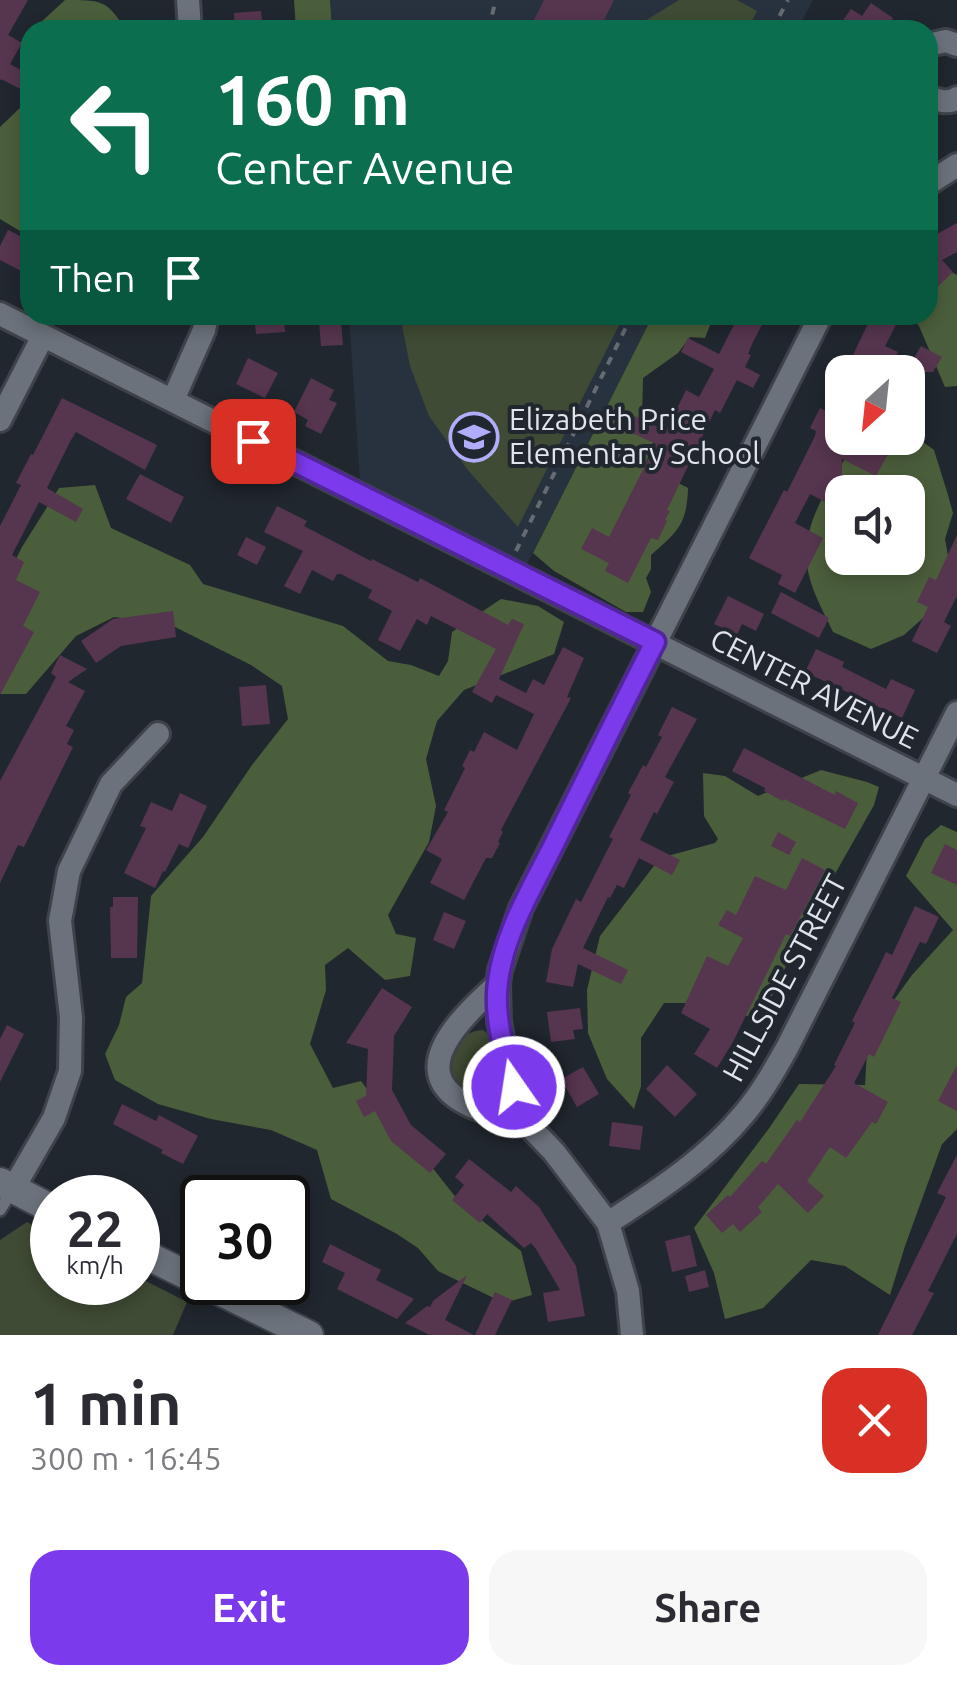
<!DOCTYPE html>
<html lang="en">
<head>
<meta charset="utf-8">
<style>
	:root { --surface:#fff; --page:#f7f7f7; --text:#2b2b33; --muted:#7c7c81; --accent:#7c3aed }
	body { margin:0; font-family:Ubuntu,sans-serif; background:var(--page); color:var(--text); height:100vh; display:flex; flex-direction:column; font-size:38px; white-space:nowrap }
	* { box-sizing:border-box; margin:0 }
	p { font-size:32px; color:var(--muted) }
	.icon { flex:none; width:55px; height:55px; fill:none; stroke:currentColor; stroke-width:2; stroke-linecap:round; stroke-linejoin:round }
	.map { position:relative; height:1335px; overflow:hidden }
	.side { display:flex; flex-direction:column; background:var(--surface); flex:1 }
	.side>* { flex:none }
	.top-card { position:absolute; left:20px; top:20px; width:918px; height:305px; border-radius:30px; box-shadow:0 5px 15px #0003; background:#0b6e4f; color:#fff; overflow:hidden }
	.needle { width:65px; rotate:207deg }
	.fabs { position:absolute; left:825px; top:355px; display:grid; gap:20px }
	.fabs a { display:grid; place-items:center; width:100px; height:100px; border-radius:20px; background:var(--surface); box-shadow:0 5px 15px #0003; font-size:50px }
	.speed { position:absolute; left:30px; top:1175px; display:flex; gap:20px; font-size:50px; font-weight:700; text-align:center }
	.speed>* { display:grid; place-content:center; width:130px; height:130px; border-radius:50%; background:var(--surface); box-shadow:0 5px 15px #0003; line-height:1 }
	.speed small { font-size:25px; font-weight:400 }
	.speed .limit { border:5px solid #111; border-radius:15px; background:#fff; color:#111 }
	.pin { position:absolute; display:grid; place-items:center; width:85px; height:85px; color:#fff; margin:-42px; border-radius:20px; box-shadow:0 5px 15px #0006 }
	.me { position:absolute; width:110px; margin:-55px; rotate:347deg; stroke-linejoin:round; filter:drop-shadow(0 0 8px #0008) }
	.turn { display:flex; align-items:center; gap:35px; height:210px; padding:0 30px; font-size:45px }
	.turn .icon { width:130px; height:130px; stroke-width:2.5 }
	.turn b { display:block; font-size:70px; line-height:85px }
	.then { display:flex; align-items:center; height:95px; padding:0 30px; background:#0003; gap:20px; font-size:38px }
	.round { display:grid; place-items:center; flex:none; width:105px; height:105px; border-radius:30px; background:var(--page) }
	.overview { display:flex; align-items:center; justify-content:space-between; height:170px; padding:0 30px }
	h1 { font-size:60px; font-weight:700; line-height:75px }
	.action { display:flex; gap:20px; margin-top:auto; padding:20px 30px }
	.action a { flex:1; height:115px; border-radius:30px; background:var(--accent); color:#fff; font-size:40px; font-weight:700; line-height:115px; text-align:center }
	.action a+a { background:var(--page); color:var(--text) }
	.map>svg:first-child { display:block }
	.built { fill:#28323e }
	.green { fill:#3f4b34 }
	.forest { fill:#4b5e3b; fill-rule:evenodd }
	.building { fill:#56354e }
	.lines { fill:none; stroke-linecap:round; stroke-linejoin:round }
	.service-casing { stroke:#3e434a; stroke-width:16 }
	.minor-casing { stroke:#3e434a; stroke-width:28 }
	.tertiary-casing { stroke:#3e434a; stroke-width:32 }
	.path { stroke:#666b73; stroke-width:4; stroke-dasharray:8 8; stroke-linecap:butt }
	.service { stroke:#6b727b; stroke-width:11 }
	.minor { stroke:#6b727b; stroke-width:22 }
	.tertiary { stroke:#6b727b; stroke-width:28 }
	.route-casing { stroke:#51269a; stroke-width:25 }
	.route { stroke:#7c3aed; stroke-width:18 }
	.labels { text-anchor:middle; stroke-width:8; stroke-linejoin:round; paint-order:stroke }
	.poi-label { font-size:30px; fill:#e1e5eb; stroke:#21272f; text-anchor:start }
	.street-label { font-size:30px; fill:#e1e5eb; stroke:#21272f }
</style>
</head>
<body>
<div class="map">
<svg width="957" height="1335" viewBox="0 0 957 1335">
	<rect width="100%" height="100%" fill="#21272f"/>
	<g class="built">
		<path d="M330,0H813L797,30H332Z"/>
		<path d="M349,315H653L521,576L361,495Z"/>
	</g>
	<g class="green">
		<path d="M679,0H737L757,11L747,30H630Z"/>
		<path d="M400,315H624L518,527L467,469L429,416L410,366Z"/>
		<path d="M483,1030C485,1032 488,1033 489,1035C493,1041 493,1052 495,1058C497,1071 509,1094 490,1100C482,1102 482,1100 475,1096C468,1092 461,1089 456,1082C442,1060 457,1031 483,1030Z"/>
		<path d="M27,1222L52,1235V1282H138V1277L187,1302L173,1335H0V1240Z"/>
	</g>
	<g class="forest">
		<path d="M65,0C101,0 108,0 125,30H37L39,24Z"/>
		<path d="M294,0H330L332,30H296Z"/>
		<path d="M30,56V230L25,234L0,219V127L23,105Z"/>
		<path d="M928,259L957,275V386L945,387L919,326L909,315H928Z"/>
		<path d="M653,315H714L705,338L690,337L678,353L643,378L642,416L653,442L645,466L688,488C687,525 677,532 651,555V569L646,578L651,592L643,612H626L554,571L533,553Z"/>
		<path d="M908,434H912L934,450L948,495L953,513L945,539L951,572L923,618L904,635L871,649L833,632C823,610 810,589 807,565C801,521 834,479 855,442L869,438H908ZM842,492H908V558H842Z"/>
		<path d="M95,485L111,528L190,565L203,584L343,626L388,661L411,665L439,676L448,661L452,632L501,599L538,606L564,622L554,654L464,690L437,721L426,759L436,806L429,842L388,915L396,934L416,938L410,976L385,980L348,948L325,965L326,990L310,1044L333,1088L361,1081L399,1132L409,1138L461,1204L521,1251L532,1295L504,1303L438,1271L418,1248L397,1234L331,1199L317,1150L271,1130L211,1119L158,1104L115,1080L105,1054L119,1025L126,997L142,983L151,896L203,837L252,765L288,719L282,686L251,665L171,625L114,617L76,636L26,694H1L0,591L22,547L59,488Z"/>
		<path d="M821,770L867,782L879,787L874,805L801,934L760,1021L714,1003H664L641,1038V1086L634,1109L607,1079L588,1033L587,990L600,936L660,858L715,843L718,839L704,816L703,773L725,776L758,796Z"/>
		<path d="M941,825L957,832V1129L942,1144L905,1246L890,1295L845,1266L811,1260L763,1308L725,1319L714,1273L694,1228L770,1127L799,1084L865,1085L868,1036L912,975L953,930L906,876L925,839Z"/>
	</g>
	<g class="building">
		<path d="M0,0H28L8,35L22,43L10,64L30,75V94L1,79L0,81Z"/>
		<path d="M544,0H614L599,30H529Z"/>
		<path d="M871,3L893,18L885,30H836L851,9L862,16Z"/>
		<path d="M261,11L263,30H235L234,13Z"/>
		<path d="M957,223V252L942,260L953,272L928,296V239Z"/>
		<path d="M8,230L30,241V258L23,272L0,260V246Z"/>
		<path d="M254,315H284L285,332L256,334Z"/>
		<path d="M739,315H767L753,342L748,354L751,355L745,367L760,375L753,388L737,380L720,413L715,410L667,510L670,511L665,520L667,521L658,540L651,538L628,583L605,571L609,563L581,549L592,528L609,537L656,444L628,431L635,416L666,431L686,390L699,397L714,369L681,352L688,338L719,354Z"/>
		<path d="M872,315H901L885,346L898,352L888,372H847L855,356L853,355Z"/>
		<path d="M341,321L343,345L321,346L319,322Z"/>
		<path d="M921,346L942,357L933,372H924L910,365Z"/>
		<path d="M248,358L278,373L265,398L236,384Z"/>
		<path d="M311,378L334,390L329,400L337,403L321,434L305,426L308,420L294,412Z"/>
		<path d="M842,383V438H861L889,452L876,476L842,459V511L810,494L795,523L823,538L795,593L778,584L782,575L749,558L784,490L787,492L815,436L816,431L810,428L820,408L828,412Z"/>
		<path d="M62,398L157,445L145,470L76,432L71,440L47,488L83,509L76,522L39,502L12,555L24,562L16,580L40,592L23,626L34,632L0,695V526L21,485L16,483L31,454L33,455Z"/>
		<path d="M140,474L184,497L171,523L126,499Z"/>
		<path d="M277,506L307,521L304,526L371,561L372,559L418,582L420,578L508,625L512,619L524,624L499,679L526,693L533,679L544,685L563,647L584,658L567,697L571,698L501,830L503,832L498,842L500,843L492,858H486L464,900L430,883L442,859L426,850L448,812L444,810L465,768L462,766L470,750L474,752L484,732L517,750L534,714L496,695L492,703L472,692L496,649L431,616L427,625L417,619L400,651L378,640L392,611L368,598L372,590L341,574H337L333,581L312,570L300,594L284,586L303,551L264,532Z"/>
		<path d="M957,535V596L944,622L951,626L937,653L912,641L928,607L917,602L929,577L936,580Z"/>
		<path d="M246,537L266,547L257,565L237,555Z"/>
		<path d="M781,592L829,618L819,638L771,613Z"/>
		<path d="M728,596L764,614L756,631L742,624L737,635L714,624Z"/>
		<path d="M173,611L176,637L121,646L96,663L81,641L113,619Z"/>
		<path d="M816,649L844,662L842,667L886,689L891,679L915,690L902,718L805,672Z"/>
		<path d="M60,655L87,669L68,682L85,691L66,726L74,730L67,744L73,747L24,847L18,845L0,883V781L56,677L51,673Z"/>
		<path d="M266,685L270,724L242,726L239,687Z"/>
		<path d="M672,707L697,719L665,777L674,782L657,814L654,812L640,840L680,860L672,875L639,858L624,888L617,885L610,898L608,897L583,948L628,970L621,984L578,964L573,987L546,982L552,949L576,899L581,902L613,839L609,837L631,795L628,793L643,765L646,767L662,737L658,735Z"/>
		<path d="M744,748L835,795L836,791L858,803L845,829L784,799L783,801L764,791L765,788L732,771Z"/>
		<path d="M180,793L207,806L188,848L179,844L165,872L163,871L155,888L124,873L146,828L140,826L151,802L172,811Z"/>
		<path d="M778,832L796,842L789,855L771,846Z"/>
		<path d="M945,844L957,850V885L931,873Z"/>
		<path d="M802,858L825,870L790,936L786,934L733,1042L717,1068L694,1054L710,1029L681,1013L707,956L728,966L743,938L718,925L727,910L736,915L755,876L786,890Z"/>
		<path d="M113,897H138L137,958H111L110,907H113Z"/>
		<path d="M915,906L939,917L926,944L920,942L892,998L901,1002L874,1057L869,1054L854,1083L888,1102L876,1124L872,1122L846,1158L830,1147L807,1181L824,1196L808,1213L778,1184L758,1207L762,1212L740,1232L733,1224L722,1233L706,1215L728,1195L730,1197L762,1161L766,1164L797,1120L800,1122L836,1066L834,1065L855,1023L852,1021L873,979L886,952L892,955Z"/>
		<path d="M444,912L466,921L454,949L433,940Z"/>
		<path d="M382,988L412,1007L394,1036L392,1090L411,1125L446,1154L430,1173L391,1141L375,1111L364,1117L356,1101L366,1096L368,1049L346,1043Z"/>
		<path d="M580,1008L583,1029L573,1030L575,1039L551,1042L547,1012Z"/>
		<path d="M7,1025L24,1034L0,1082V1039Z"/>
		<path d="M667,1065L697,1094L675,1117L646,1089Z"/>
		<path d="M957,1065V1111L938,1101Z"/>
		<path d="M583,1067L599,1094L577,1107L561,1079Z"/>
		<path d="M122,1104L156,1121L159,1115L198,1136L183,1164L161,1153L163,1150L113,1124Z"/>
		<path d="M612,1122L643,1126L640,1150L609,1146Z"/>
		<path d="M957,1155V1234L928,1291L934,1293L912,1335H878L946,1197L937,1193Z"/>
		<path d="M469,1159L511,1192L516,1186L539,1207L576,1266L585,1316L548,1322L543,1293L560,1290L536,1249L531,1243L524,1248L487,1214L480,1223L452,1200L464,1185L455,1177Z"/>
		<path d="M690,1235L697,1266L672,1272L665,1241Z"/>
		<path d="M330,1244L381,1270L376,1280L414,1299L397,1319L337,1289L345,1273L322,1262Z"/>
		<path d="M705,1270L709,1287L689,1292L685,1276Z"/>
		<path d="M467,1275L445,1320L474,1335H430L405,1323L427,1306L430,1307L433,1301Z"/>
		<path d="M495,1292L512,1300L495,1335H475Z"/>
	</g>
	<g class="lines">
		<g class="service-casing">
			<path id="service" d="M0,1210L13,1189"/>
		</g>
		<g class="minor-casing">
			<g id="minor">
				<path d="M188,0L190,30"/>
				<path d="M928,45L946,41L957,45"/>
				<path d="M928,96C936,101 949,104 957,98"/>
				<path d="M928,184L957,165"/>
				<path d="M0,314L957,795"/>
				<path d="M173,400L204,330L207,315"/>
				<path d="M0,420L43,336"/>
				<path d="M498,984C464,1015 399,1073 471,1106C488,1114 508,1114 526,1117"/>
				<path d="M13,1189L54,1118L70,1071L71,1017L60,921L69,871L111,784L158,734"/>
				<path d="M608,1223C657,1191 706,1160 744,1114C761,1094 774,1071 787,1048L957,713"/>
				<path d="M632,1335L628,1291L608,1223L554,1152L531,1128L514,1087L505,1053L499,1021L498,984L500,970L521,908L821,315"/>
			</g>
		</g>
		<g class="tertiary-casing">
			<g id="tertiary">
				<path d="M0,1182L52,1209"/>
				<path d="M138,1251L309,1335"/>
			</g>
		</g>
		<g class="path">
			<path d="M751,22L770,30"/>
			<path d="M488,30L496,0"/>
			<path d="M772,30L788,0"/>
			<path d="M516,551L632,315"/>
		</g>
		<use href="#service" class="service"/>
		<use href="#minor" class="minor"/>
		<use href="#tertiary" class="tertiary"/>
	</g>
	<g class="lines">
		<g class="route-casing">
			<path id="route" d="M253,441L655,642C620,710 586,779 552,848C531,890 504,934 498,982C493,1016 505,1054 514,1087"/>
		</g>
		<use href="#route" class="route"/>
	</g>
	<defs>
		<g id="school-ring" transform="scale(2.5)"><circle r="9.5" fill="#21272f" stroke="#b0aefa" stroke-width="1.5"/><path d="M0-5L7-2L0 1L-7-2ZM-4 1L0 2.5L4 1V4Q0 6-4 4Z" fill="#b0aefa"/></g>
	</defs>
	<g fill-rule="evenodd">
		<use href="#school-ring" x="474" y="437"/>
	</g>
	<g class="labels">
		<g class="poi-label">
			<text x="509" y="430">Elizabeth Price<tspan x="509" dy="34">Elementary School</tspan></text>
		</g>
		<g class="street-label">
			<text transform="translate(814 689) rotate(27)" y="10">CENTER AVENUE</text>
			<text transform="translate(785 978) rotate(-62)" y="10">HILLSIDE STREET</text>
		</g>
	</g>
</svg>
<div class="fabs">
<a><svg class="needle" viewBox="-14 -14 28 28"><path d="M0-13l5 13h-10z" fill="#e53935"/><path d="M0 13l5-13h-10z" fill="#7c7c81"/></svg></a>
<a><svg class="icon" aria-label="sound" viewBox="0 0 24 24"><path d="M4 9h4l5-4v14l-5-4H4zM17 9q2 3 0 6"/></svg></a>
</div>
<div class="speed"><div>22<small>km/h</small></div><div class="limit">30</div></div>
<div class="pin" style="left:253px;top:441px;background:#d93025"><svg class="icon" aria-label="arrive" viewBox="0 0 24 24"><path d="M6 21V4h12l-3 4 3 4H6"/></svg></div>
<svg class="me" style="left:514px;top:1087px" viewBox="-20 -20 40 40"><circle r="17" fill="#7c3aed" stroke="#fff" stroke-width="3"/><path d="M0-11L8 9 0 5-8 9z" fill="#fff"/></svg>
<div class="top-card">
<div class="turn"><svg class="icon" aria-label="left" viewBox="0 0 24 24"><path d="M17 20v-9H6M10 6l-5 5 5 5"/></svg><div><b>160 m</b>Center Avenue</div></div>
<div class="then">Then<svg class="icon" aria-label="arrive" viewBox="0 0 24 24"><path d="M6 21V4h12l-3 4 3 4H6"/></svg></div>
</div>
</div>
<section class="side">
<div class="overview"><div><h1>1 min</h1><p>300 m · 16:45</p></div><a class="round" style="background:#d93025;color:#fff"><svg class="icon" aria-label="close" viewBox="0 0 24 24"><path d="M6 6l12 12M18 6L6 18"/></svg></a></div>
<div class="action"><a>Exit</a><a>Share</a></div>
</section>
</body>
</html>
